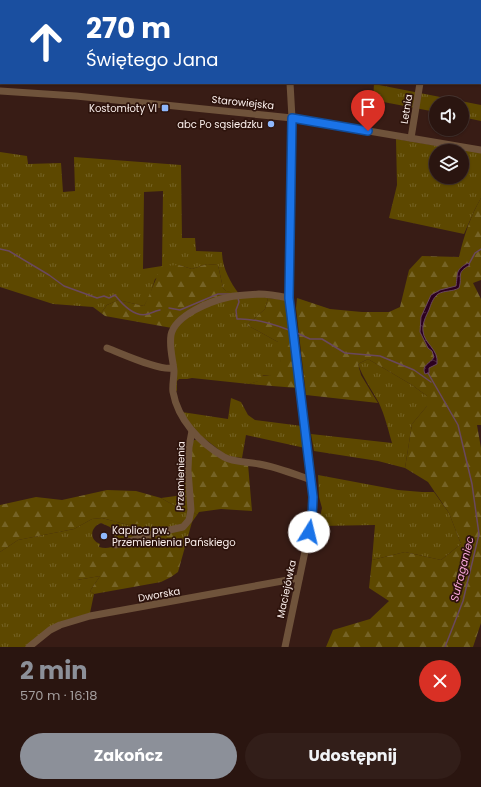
<!DOCTYPE html>
<html lang="pl">
<head>
<meta charset="utf-8">
<style>
	:root { --surface:#2a1510; --page:#321e19; --text:#f1f3f6; --muted:#a59f9f; --line:#463430; --accent:#8c9099 }
	body { margin:0; font-family:Poppins,sans-serif; background:var(--page); color:var(--text); height:100vh; display:flex; flex-direction:column; font-size:15px; white-space:nowrap }
	* { box-sizing:border-box; margin:0 }
	p { font-size:13px; color:var(--muted) }
	.icon { flex:none; width:22px; height:22px; fill:none; stroke:currentColor; stroke-width:2; stroke-linecap:round; stroke-linejoin:round }
	.map { position:relative; height:647px; overflow:hidden }
	.drawer { display:flex; flex-direction:column; background:var(--surface); flex:1 }
	.drawer>* { flex:none }
	.top-card { position:absolute; left:0px; top:0px; width:481px; height:84px; box-shadow:0 1px 3px #0004,0 0 0 1px var(--line); background:#1a4fa0; color:#fff; overflow:hidden }
	.tools { position:absolute; left:429px; top:96px; display:grid; gap:8px }
	.tools a { display:grid; place-items:center; width:40px; height:40px; border-radius:50%; background:var(--surface); box-shadow:0 1px 3px #0004,0 0 0 1px var(--line); font-size:20px }
	.pin { position:absolute; display:grid; place-items:center; width:34px; height:34px; color:#fff; margin:-41px -17px; border-radius:50% 50% 50% 0; rotate:-45deg; box-shadow:0 0 4px #0007 }
	.pin .icon { rotate:45deg }
	.me { position:absolute; width:44px; margin:-22px; rotate:9deg; stroke-linejoin:round; filter:drop-shadow(0 0 3px #0008) }
	.turn { display:flex; align-items:center; gap:14px; height:84px; padding:0 20px; font-size:18px }
	.turn .icon { width:52px; height:52px; stroke-width:2.5 }
	.turn b { display:block; font-size:28px; line-height:34px }
	.round { display:grid; place-items:center; flex:none; width:42px; height:42px; border-radius:21px; background:var(--page) }
	.headline { display:flex; align-items:center; justify-content:space-between; height:68px; padding:0 20px }
	h1 { font-size:24px; font-weight:700; line-height:30px; color:var(--accent) }
	.action { display:flex; gap:8px; margin-top:auto; padding:8px 20px }
	.action a { flex:1; height:46px; border-radius:24px; background:var(--accent); color:#fff; font-size:16px; font-weight:700; line-height:46px; text-align:center }
	.action a+a { background:var(--page); color:var(--text) }
	.map>svg:first-child { display:block }
	.grass { fill:url(#grass-tufts); fill-rule:evenodd }
	.forest { fill:url(#forest-firs) }
	.water { fill:url(#water-ripples); stroke:#6a485e }
	.lines { fill:none; stroke-linecap:round; stroke-linejoin:round }
	.stream { stroke:#6a485e; stroke-width:1.5 }
	.street { stroke:#6f533b; stroke-width:7 }
	.route-casing { stroke:#114b97; stroke-width:10 }
	.route { stroke:#1a73e8; stroke-width:7 }
	.poi-dot { fill:#8fb8fd; stroke:#2d130c; stroke-width:1.5 }
	.labels { text-anchor:middle; stroke-width:3.5; stroke-linejoin:round; paint-order:stroke }
	.street-label { font-size:10px; fill:#fcf0ed; stroke:#2d130c }
	.poi-label { font-size:10px; fill:#fcf0ed; stroke:#2d130c; text-anchor:end }
	.water-label { font-size:11px; font-style:italic; fill:#f7a5d9; stroke:#2d130c }
</style>
</head>
<body>
<div class="map">
<svg width="481" height="647" viewBox="0 0 481 647">
	<defs>
		<pattern id="grass-tufts" width="24" height="20" patternUnits="userSpaceOnUse"><rect width="24" height="20" fill="#5d4800"/><path d="M3 7l-1-3M5 7V3M7 7l1-3M15 17l-1-3M17 17v-4M19 17l1-3" fill="none" stroke="#756326"/></pattern>
		<pattern id="forest-firs" width="22" height="20" patternUnits="userSpaceOnUse"><rect width="22" height="20" fill="#5d4800"/><path d="M5 1l3.5 6h-7zM16 11l3.5 6h-7z" fill="#756326"/></pattern>
		<pattern id="water-ripples" width="26" height="14" patternUnits="userSpaceOnUse"><rect width="26" height="14" fill="#2c0020"/><path d="M2 4q2-2 4 0t4 0M15 11q2-2 4 0t4 0" fill="none" stroke="#4c2641"/></pattern>
	</defs>
	<rect width="100%" height="100%" fill="#381c15"/>
	<g class="grass">
		<path d="M374,84L481,105V121L462,117V103H436V112L373,100Z"/>
		<path d="M396,139L481,153V198L475,209L464,234L389,218L397,185ZM436,151H462V177H436Z"/>
		<path d="M0,152L27,156L28,164L61,163L63,192L75,191L74,157L181,165L182,238H195L196,251L222,252C222,267 230,282 239,294L226,291L223,288L218,265L207,264L192,269L179,265L155,279L150,295L144,306L118,300L107,305L101,313L93,307L53,304L0,287ZM163,191L162,266L143,269L144,192Z"/>
		<path d="M260,296L268,298L265,309L247,325L278,342L281,361L270,376L263,375L259,381L249,384L192,378L187,379H179L177,381V391L175,390L173,335L179,325L190,316L203,308L229,299Z"/>
		<path d="M368,359L412,385L427,396V406L412,424L405,468L378,461L314,451L311,434L392,443C388,429 385,416 379,403C372,390 363,378 358,364Z"/>
		<path d="M231,398L241,402L248,415L255,420L302,426L305,448L246,435L242,458L227,456L196,432L182,412L228,419Z"/>
		<path d="M186,460L193,512L197,515L192,522L185,547L183,543L157,534L131,545L77,580L100,576L90,591L94,594L90,613L67,620L27,647H0V552L18,540L74,529L92,519L102,518L128,525L182,510L161,498L183,495ZM101,523L110,527L114,533V542L116,545C110,548 106,549 99,547L100,544C89,540 90,527 101,523Z"/>
		<path d="M318,475L398,490L422,492H434L449,513L461,544L441,560L405,552L372,560L375,525L318,526L322,508L319,497Z"/>
	</g>
	<g class="forest">
		<path d="M481,198V280L473,283L481,299V425H477L481,448V623L473,647H326L333,630L370,619L389,601L369,588L372,560L405,552L441,560L461,544L449,513L428,482L405,468L412,424L427,406V396L412,385L368,359L358,364L361,375L378,403L306,395L296,308L297,298L330,309L362,312H389L400,307L409,270L422,256L459,257C464,236 470,217 481,198Z"/>
		<path d="M207,264L218,265L223,288L226,291L234,292L232,295L225,296L172,328L105,316L101,313L107,305L118,300L144,306C151,293 155,279 162,266L179,265L192,269Z"/>
		<path d="M268,298L286,300L297,388L249,384L258,381L257,375L270,376L273,363L281,361L276,351L278,342L247,325L265,309Z"/>
		<path d="M194,440H198L219,456L248,464L252,511L221,509L199,512L197,515L193,512C192,498 186,449 194,440Z"/>
		<path d="M107,490L136,491L161,498L182,510L180,518L128,525L102,518L92,519L74,529L18,540L0,552V505L36,497L62,500Z"/>
		<path d="M172,532L183,543L185,547L178,572L171,577L161,582L94,594L90,591L100,576L77,580L74,575L96,556L131,545L157,534Z"/>
	</g>
	<path class="water" d="M468,263L470,265C455,273 463,276 459,288C452,292 445,290 438,294C433,298 431,304 429,310C426,316 422,324 423,331C424,344 439,349 437,364L429,368V373L425,374C421,365 430,364 434,357L432,351L428,348L420,332L421,317L431,295L440,290L456,286C458,273 455,270 468,263Z"/>
	<g class="lines">
		<g class="stream">
			<path d="M0,249L9,251L49,275L64,286L97,298L104,296L109,298L115,295C122,304 135,318 148,314C152,313 155,311 160,310"/>
			<path d="M469,264L475,253L481,249"/>
			<path d="M238,298L239,302L236,310L237,319C254,318 273,324 289,330"/>
			<path d="M169,308L180,310L218,294H230"/>
			<path d="M297,333L310,339H322L345,353L380,356L414,370L431,382"/>
			<path d="M428,373L458,425L472,484L479,534L463,601L445,647"/>
		</g>
		<g class="street">
			<path d="M287,0V1"/>
			<path d="M426,1V0"/>
			<path d="M0,91L76,96L292,118L481,150"/>
			<path d="M411,138L420,83"/>
			<path d="M289,298C279,296 269,294 259,294C249,295 239,295 229,297C211,301 175,315 171,335C169,348 173,359 174,371C174,378 172,386 173,392C178,420 200,443 224,457C232,462 248,462 259,464C277,467 294,474 311,480"/>
			<path d="M107,348C121,353 159,371 173,368"/>
			<path d="M116,545L156,533L183,527L189,520L191,510L188,470L189,447L192,431"/>
			<path d="M29,647L50,630L60,625L90,616L299,578"/>
			<path d="M285,647L312,518L313,497L289,298L292,118L290,83"/>
		</g>
	</g>
	<g class="lines">
		<g class="route-casing">
			<path id="route" d="M309,532L312,518L313,497L289,298L292,118L368,131"/>
		</g>
		<use href="#route" class="route"/>
	</g>
	<g class="poi-dot">
		<rect x="161" y="104" width="8" height="8" rx="2"/>
		<circle cx="271" cy="124" r="4"/>
		<circle cx="104" cy="536" r="4"/>
	</g>
	<g class="labels">
		<g class="street-label">
			<text transform="translate(243 102) rotate(6)" y="4">Starowiejska</text>
			<text transform="translate(406 109) rotate(-81)" y="4">Letnia</text>
			<text transform="translate(180 476) rotate(-89)" y="4">Przemienienia</text>
			<text transform="translate(286 589) rotate(-78)" y="4">Maciejówka</text>
			<text transform="translate(159 594) rotate(-10)" y="4">Dworska</text>
		</g>
		<g class="poi-label">
			<text x="157" y="112">Kostomłoty VI</text>
			<text x="263" y="128">abc Po sąsiedzku</text>
			<text x="112" y="534" text-anchor="start">Kaplica pw.<tspan x="112" dy="12">Przemienienia Pańskiego</tspan></text>
		</g>
		<g class="water-label">
			<text transform="translate(462 569) rotate(-76)" y="4">Sufraganiec</text>
		</g>
	</g>
</svg>
<div class="tools">
<a><svg class="icon" aria-label="sound" viewBox="0 0 24 24"><path d="M4 9h4l5-4v14l-5-4H4zM17 9q2 3 0 6"/></svg></a>
<a><svg class="icon" aria-label="layers" viewBox="0 0 24 24"><path d="M12 4l9 5-9 5-9-5zM3 14l9 5 9-5"/></svg></a>
</div>
<div class="pin" style="left:368px;top:131px;background:#d93025"><svg class="icon" aria-label="arrive" viewBox="0 0 24 24"><path d="M6 21V4h12l-3 4 3 4H6"/></svg></div>
<svg class="me" style="left:309px;top:532px" viewBox="-20 -20 40 40"><circle r="19" fill="#fff"/><path d="M0-13L10 11 0 6-10 11z" fill="#1a73e8"/></svg>
<div class="top-card">
<div class="turn"><svg class="icon" aria-label="ahead" viewBox="0 0 24 24"><path d="M12 20V5M6 11l6-6 6 6"/></svg><div><b>270 m</b>Świętego Jana</div></div>
</div>
</div>
<section class="drawer">
<div class="headline"><div><h1>2 min</h1><p>570 m · 16:18</p></div><a class="round" style="background:#d93025;color:#fff"><svg class="icon" aria-label="close" viewBox="0 0 24 24"><path d="M6 6l12 12M18 6L6 18"/></svg></a></div>
<div class="action"><a>Zakończ</a><a>Udostępnij</a></div>
</section>
</body>
</html>
